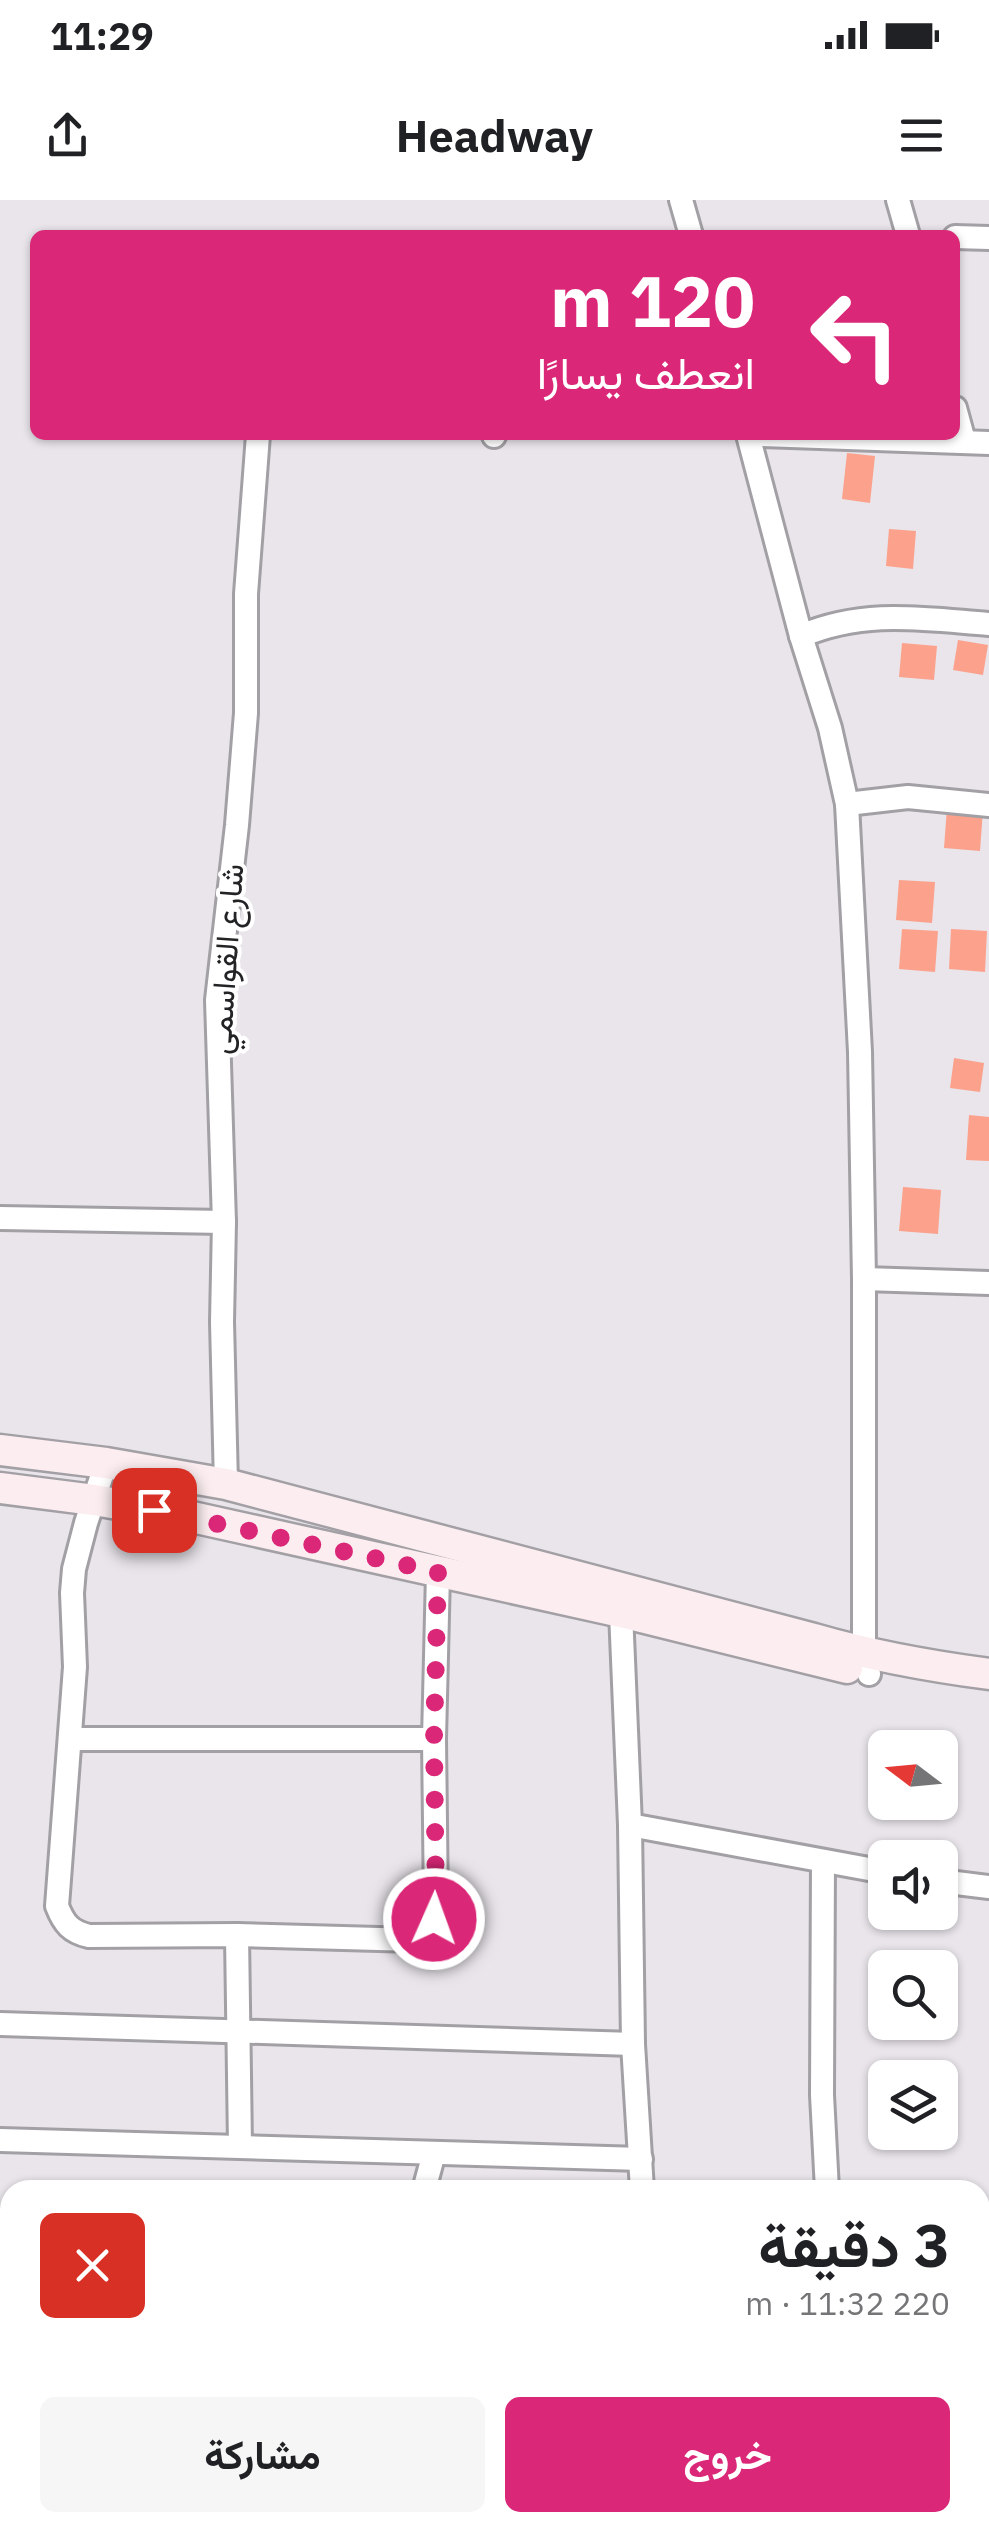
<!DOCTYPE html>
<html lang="ar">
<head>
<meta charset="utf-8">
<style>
	:root { --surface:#fff; --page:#f6f6f6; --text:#202124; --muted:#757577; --accent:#db2777 }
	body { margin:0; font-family:"IBM Plex Sans",Vazirmatn,sans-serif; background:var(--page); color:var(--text); direction:rtl; height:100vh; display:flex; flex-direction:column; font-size:38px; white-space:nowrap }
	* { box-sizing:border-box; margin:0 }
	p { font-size:32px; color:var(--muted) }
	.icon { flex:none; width:55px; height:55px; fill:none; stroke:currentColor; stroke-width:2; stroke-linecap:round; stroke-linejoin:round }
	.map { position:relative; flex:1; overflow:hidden; direction:ltr }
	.panel { position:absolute; left:0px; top:1980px; width:990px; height:352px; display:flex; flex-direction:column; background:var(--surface); border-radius:30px 30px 0 0; box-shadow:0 2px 8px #0004; direction:rtl }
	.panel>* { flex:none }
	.hud { position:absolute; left:30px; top:30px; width:930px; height:210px; border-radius:15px; box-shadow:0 2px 8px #0004; direction:rtl; background:#db2777; color:#fff; overflow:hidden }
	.needle { width:65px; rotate:286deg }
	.controls { position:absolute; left:868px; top:1530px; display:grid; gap:20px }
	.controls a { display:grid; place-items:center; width:90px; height:90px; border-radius:15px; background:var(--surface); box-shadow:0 2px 8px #0004; font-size:50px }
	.pin { position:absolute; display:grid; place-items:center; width:85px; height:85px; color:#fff; margin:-42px; border-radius:20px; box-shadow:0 5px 15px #0006 }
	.me { position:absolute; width:110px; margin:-55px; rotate:2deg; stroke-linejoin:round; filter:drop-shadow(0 0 8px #0008) }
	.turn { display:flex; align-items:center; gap:35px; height:210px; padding:0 40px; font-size:45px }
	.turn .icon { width:130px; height:130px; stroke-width:2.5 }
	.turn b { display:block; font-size:70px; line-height:85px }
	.round { display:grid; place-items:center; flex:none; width:105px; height:105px; border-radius:15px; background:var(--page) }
	.head { display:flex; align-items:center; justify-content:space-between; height:170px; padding:0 40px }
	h1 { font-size:60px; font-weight:700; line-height:75px }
	.action { display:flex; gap:20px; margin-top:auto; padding:20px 40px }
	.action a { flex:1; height:115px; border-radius:15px; background:var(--accent); color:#fff; font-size:40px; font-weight:700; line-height:115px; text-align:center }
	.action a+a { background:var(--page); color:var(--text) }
	.status { display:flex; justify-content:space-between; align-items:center; height:70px; padding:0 50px; background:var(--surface); direction:ltr }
	.status svg { height:28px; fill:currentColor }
	header { display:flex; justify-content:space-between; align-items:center; height:130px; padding:0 40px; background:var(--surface); font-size:45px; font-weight:700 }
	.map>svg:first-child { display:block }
	.building { fill:#fca18b }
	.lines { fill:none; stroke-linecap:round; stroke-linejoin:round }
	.minor-casing { stroke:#a3a0a5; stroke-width:28 }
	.tertiary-casing { stroke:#a3a0a5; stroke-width:32 }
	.secondary-casing { stroke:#a3a0a5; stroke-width:35 }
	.minor { stroke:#fff; stroke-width:22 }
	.tertiary { stroke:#fff; stroke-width:28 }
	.secondary { stroke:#fceef0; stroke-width:30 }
	.route { stroke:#db2777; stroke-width:18; stroke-dasharray:0 32.4 }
	.labels { text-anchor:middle; stroke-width:8; stroke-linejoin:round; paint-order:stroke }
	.street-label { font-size:32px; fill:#232224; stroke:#fff }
</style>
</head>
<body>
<div class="status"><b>11:29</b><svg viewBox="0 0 49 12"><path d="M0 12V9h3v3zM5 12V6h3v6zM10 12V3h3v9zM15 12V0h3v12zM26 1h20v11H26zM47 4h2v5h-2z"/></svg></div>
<header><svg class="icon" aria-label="menu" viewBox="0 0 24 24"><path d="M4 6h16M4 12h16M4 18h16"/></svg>Headway<svg class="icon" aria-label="share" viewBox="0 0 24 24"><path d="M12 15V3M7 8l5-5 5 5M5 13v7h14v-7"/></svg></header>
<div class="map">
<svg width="989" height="2331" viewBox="0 0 989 2331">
	<rect width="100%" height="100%" fill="#e9e5eb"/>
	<g class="building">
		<path d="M847,253L875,256L870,303L842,299Z"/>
		<path d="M889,329L916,331L913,369L886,366Z"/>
		<path d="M958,440L988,445L983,475L953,470Z"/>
		<path d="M902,443L937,446L934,480L899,477Z"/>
		<path d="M947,608L983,610L980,651L944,648Z"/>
		<path d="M899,680L935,682L932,723L896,720Z"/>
		<path d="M902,729L938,731L935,772L899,769Z"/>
		<path d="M951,729L987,731L985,772L949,769Z"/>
		<path d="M954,858L984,863L980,892L950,888Z"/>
		<path d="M969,915L989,917V961L966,960Z"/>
		<path d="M903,987L941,990L938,1034L899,1031Z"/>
	</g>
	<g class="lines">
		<g class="minor-casing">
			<g id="minor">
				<path d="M681,0L691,35"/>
				<path d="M898,0L908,35"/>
				<path d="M955,37L989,38"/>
				<path d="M955,208L964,241"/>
				<path d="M494,235V236"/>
				<path d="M748,235L801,436L830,528L847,604L860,852L864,1079V1454L869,1474"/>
				<path d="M761,235L989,243"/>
				<path d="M801,436C865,409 922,419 989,424"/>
				<path d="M847,604L908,597L989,605"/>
				<path d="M0,1018L224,1022"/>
				<path d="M864,1079L989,1083"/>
				<path d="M106,1263L86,1323L74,1369L72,1393L75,1467L57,1706C64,1724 71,1732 89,1736L237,1735L414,1740C429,1733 433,1722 436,1707L434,1539L438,1373"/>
				<path d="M226,1284L222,1122L224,1022L217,800L237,625L246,513V394L258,235"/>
				<path d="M621,1412L630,1625L633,1844L642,1990"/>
				<path d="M70,1539H434"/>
				<path d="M630,1625L885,1672"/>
				<path d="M823,1661L822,1895L827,1990"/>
				<path d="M940,1681L989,1687"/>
				<path d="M237,1735L240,1946"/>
				<path d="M0,1824C211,1829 422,1838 633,1844"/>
				<path d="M0,1940L641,1959"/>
				<path d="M424,1990L434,1953"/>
				<path d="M0,2110H10"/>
				<path d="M980,2159L989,2160"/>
			</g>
		</g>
		<g class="tertiary-casing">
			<g id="tertiary">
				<path d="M0,2282L10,2283"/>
				<path d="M0,2309H10"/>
				<path d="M173,2322L276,2331"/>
				<path d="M429,2322L516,2331"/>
				<path d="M633,2331L642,2328L660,2331"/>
			</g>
		</g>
		<g class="secondary-casing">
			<g id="secondary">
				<path d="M0,1250L106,1263L226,1284L814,1439C872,1456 929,1466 989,1474"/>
				<path d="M0,1288L94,1300L183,1315L621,1412L847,1468"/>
			</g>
		</g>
		<use href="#minor" class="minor"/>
		<use href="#tertiary" class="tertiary"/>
		<use href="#secondary" class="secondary"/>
	</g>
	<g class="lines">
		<path class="route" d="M154,1310L438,1372L434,1539L436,1707L434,1719"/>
	</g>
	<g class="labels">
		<g class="street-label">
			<text transform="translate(226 759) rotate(-86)" y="11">شارع القواسمي</text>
		</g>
	</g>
</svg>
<div class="controls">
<a><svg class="needle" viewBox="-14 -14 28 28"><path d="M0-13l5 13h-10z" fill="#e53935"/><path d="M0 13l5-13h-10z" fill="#757577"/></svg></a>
<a><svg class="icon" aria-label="sound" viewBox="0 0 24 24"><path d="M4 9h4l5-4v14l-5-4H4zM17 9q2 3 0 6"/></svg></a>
<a><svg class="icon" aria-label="search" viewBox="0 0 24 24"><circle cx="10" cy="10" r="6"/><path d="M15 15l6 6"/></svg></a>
<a><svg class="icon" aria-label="layers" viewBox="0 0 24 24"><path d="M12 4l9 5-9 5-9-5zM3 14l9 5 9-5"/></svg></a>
</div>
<div class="pin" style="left:154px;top:1310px;background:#d93025"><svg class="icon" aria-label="arrive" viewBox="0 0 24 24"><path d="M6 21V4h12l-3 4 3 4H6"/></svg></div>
<svg class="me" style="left:434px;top:1719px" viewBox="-20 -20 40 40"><circle r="17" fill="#db2777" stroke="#fff" stroke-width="3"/><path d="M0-11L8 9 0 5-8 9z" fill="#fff"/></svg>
<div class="hud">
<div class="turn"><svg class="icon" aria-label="left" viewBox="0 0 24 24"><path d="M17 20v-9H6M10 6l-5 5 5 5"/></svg><div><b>120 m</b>انعطف يسارًا</div></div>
</div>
<section class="panel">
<div class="head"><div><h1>3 دقيقة</h1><p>220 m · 11:32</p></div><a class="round" style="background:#d93025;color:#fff"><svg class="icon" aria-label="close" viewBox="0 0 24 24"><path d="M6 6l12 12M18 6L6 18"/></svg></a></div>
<div class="action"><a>خروج</a><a>مشاركة</a></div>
</section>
</div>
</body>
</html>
